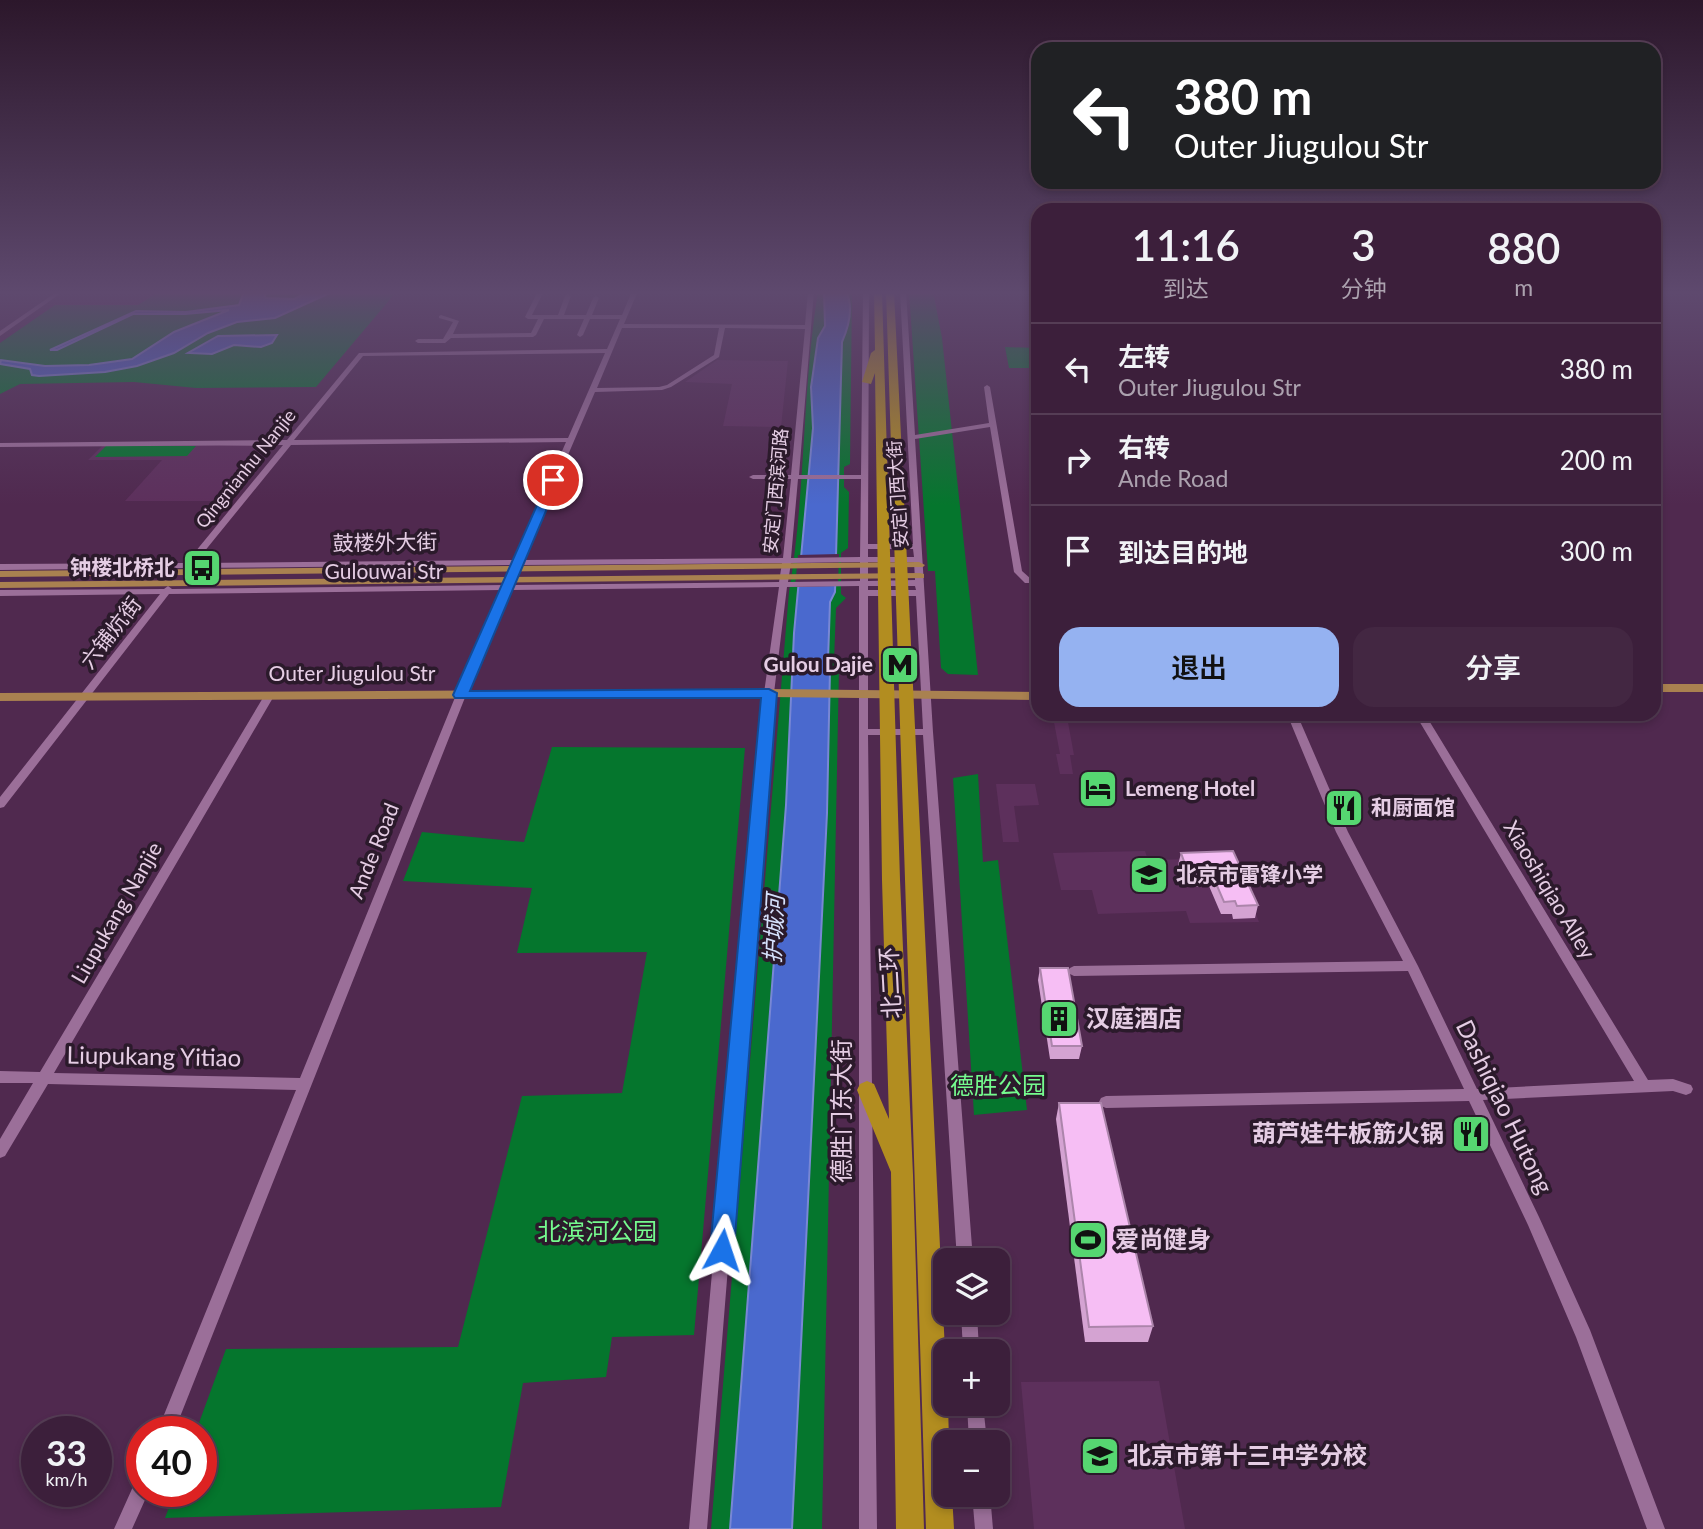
<!DOCTYPE html>
<html lang="zh">
<head>
<meta charset="utf-8">
<style>
	:root { --surface:#3c1f3b; --page:#432742; --text:#f1f3f6; --muted:#aca2af; --line:#553d55; --accent:#95b2f1 }
	body { margin:0; font-family:Lato,"Noto Sans SC",sans-serif; background:var(--page); color:var(--text); height:100vh; display:flex; flex-direction:column; font-size:26px; white-space:nowrap }
	* { box-sizing:border-box; margin:0 }
	p { font-size:23px; color:var(--muted) }
	.icon { flex:none; width:38px; height:38px; fill:none; stroke:currentColor; stroke-width:2; stroke-linecap:round; stroke-linejoin:round }
	.map { position:relative; flex:1; overflow:hidden }
	.details { position:absolute; left:1031px; top:203px; width:630px; height:518px; display:flex; flex-direction:column; background:var(--surface); border-radius:21px; box-shadow:0 4px 10px #0003,0 0 0 2px var(--line) }
	.details>* { flex:none }
	.hud { position:absolute; left:1031px; top:42px; width:630px; height:147px; border-radius:21px; box-shadow:0 4px 10px #0003,0 0 0 2px var(--line); background:#202124; color:#fff; overflow:hidden }
	.buttons { position:absolute; left:933px; top:1248px; display:grid; gap:14px }
	.buttons a { display:grid; place-items:center; width:77px; height:77px; border-radius:14px; background:var(--surface); box-shadow:0 4px 10px #0003,0 0 0 2px var(--line); font-size:35px }
	.speed { position:absolute; left:21px; top:1416px; display:flex; gap:14px; font-size:35px; font-weight:700; text-align:center }
	.speed>* { display:grid; place-content:center; width:91px; height:91px; border-radius:50%; background:var(--surface); box-shadow:0 4px 10px #0003,0 0 0 2px var(--line); line-height:1 }
	.speed small { font-size:18px; font-weight:400 }
	.speed .limit { border:10px solid #d22; background:#fff; color:#111 }
	.pin { position:absolute; display:grid; place-items:center; width:60px; height:60px; color:#fff; margin:-30px; border:4px solid #fff; border-radius:50%; box-shadow:0 2px 7px #0007 }
	.me { position:absolute; width:77px; margin:-38px; rotate:5deg; stroke-linejoin:round; filter:drop-shadow(0 0 5px #0008) }
	.turn { display:flex; align-items:center; gap:24px; height:147px; padding:0 28px; font-size:32px }
	.turn .icon { width:91px; height:91px; stroke-width:2.5 }
	.turn b { display:block; font-size:49px; line-height:60px }
	.eta { display:flex; justify-content:space-evenly; align-items:center; height:119px; text-align:center }
	.eta b { font-size:42px; font-weight:600; line-height:49px }
	.button { display:flex; gap:14px; margin-top:auto; padding:14px 28px }
	.button a { flex:1; height:80px; border-radius:21px; background:var(--accent); color:#111; font-size:28px; font-weight:600; line-height:80px; text-align:center }
	.button a+a { background:var(--page); color:var(--text) }
	ul { padding:0; list-style:none }
	li { display:flex; align-items:center; gap:21px; height:91px; padding:0 28px; border-top:2px solid var(--line) }
	li div { flex:1 }
	li b { display:block; font-size:26px }
	li em { font-style:normal }
	.map>svg:first-child { display:block }
	.built { fill:#5d305c }
	.green { fill:#05762d }
	.water { fill:#4a69ce; stroke:#7887d5; stroke-width:2 }
	.pier { fill:#50294f }
	.lines { fill:none; stroke-linecap:round; stroke-linejoin:round }
	.minor { fill:#9b6f99; fill-rule:evenodd }
	.major { fill:#a98150; fill-rule:evenodd }
	.highway { fill:#b28d20; fill-rule:evenodd }
	.wall { fill:#d4a3d2 }
	.building { fill:#f6bef4; stroke:#ac85ab; stroke-width:2 }
	.route { fill:#1a73e8; stroke:#114b97; stroke-width:2 }
	.labels { text-anchor:middle; stroke-width:7; stroke-linejoin:round; paint-order:stroke }
	.far-street-label { font-size:18px; fill:#e5cde4; stroke:#2b1a2b }
	.street-label { font-size:21px; fill:#e5cde4; stroke:#2b1a2b }
	.poi-label { font-size:21px; font-weight:bold; fill:#e5cde4; stroke:#2b1a2b; text-anchor:start }
	.water-label { font-size:23px; font-style:italic; fill:#d6e1fc; stroke:#2b1a2b }
	.near-street-label { font-size:24px; fill:#e5cde4; stroke:#2b1a2b }
	.near-poi-label { font-size:24px; font-weight:bold; fill:#e5cde4; stroke:#2b1a2b; text-anchor:start }
	.near-park-label { font-size:24px; fill:#75fb8e; stroke:#2b1a2b }
</style>
</head>
<body>
<div class="map">
<svg width="1703" height="1529" viewBox="0 0 1703 1529">
	<rect width="100%" height="100%" fill="#50294f"/>
	<g class="built">
		<path d="M717,360L788,361L781,427L723,426L732,384L685,382Z"/>
		<path d="M103,445H270L225,501H125L162,460H88Z"/>
		<path d="M1053,717H1067L1074,755H1070L1073,774H1060L1056,754H1060Z"/>
		<path d="M996,784H1035L1039,805L1014,806L1019,842H1003Z"/>
		<path d="M1145,851L1148,860L1234,858L1259,922L1190,923L1186,911L1098,914L1092,890H1061L1053,853Z"/>
		<path d="M1159,1381L1185,1529H1034L1021,1382Z"/>
	</g>
	<g class="green">
		<path d="M160,291H397L316,387L196,388L134,382L20,384L0,394V343L55,305H138Z"/>
		<path d="M818,291H852L850,464L844,467V487L849,492L848,548L841,553V594L846,598L836,608L834,661L839,668L822,1529H711L789,592C806,492 802,390 818,291Z"/>
		<path d="M909,291H933L942,338L978,675L948,674L941,668L935,571H928Z"/>
		<path d="M1005,347L1038,348V368H1009Z"/>
		<path d="M106,446H196L187,456L95,457Z"/>
		<path d="M552,747L745,748L694,1335L612,1337L606,1377L523,1383L501,1507L165,1518L175,1491H201V1432L196,1431L226,1349L458,1347L522,1096L622,1093L647,952L517,953L532,888L403,881L422,832L524,842Z"/>
		<path d="M978,774L983,862L998,860L1027,1110L974,1115L953,778Z"/>
	</g>
	<g class="water">
		<path d="M244,291H270L264,295L266,298L294,299L310,291H334L275,318L237,322L208,333L174,353L137,366L105,372L39,376L32,375L30,369L0,364L1,360L45,366L89,365L132,359L174,332L229,310L185,314H133L57,350H50L136,311L186,312L239,305Z"/>
		<path d="M824,291H846C854,307 849,326 842,342L835,592L830,602L828,661L830,669L827,813L792,1529H730L786,805L794,633L813,428L811,387L818,338L825,326Z"/>
		<path d="M277,335L272,343L261,347L234,345L212,354L188,353L218,336Z"/>
	</g>
	<path class="pier" d="M839,554L838,586L795,587L798,555Z"/>
	<g class="lines">
		<g class="minor">
			<path d="M58,291H64L0,336V331Z"/>
			<path d="M538,291H544L532,315H558L565,296L568,294L571,296L564,315H586L593,298L596,296L599,298L592,315H622L632,291H638L624,324L805,325L808,291H814L799,475H861L863,291H869L868,544H913L900,291H906L915,435L989,423L984,387L987,385L990,387L1022,571L1031,579V583H1025L1014,572L990,427L915,439L933,732L973,1260H957L923,735H868L877,1529H859V586L787,587L774,693L707,1529H689L764,693L779,587L511,590L466,695L174,1432H157L296,1090L48,1084L5,1156L0,1158V1139L33,1083H0V1071L40,1072L264,696L269,693L274,696L54,1073L300,1078L456,695L502,590L169,594L4,807L0,808V797L160,594L0,596V590L164,589L168,586L172,589L504,585L513,565L191,568L187,570L183,568L0,570V564L186,563L283,445L0,447V443L287,440L359,353L607,349L620,319H590L583,335L580,337L577,335L584,319H544L536,335L533,337L451,338L445,343H418L415,341L418,339H443L453,322L439,318V316L441,315L459,321L453,334L531,333L538,319H528L525,317ZM622,328H719L714,355L667,385L659,387L597,388ZM725,328L805,329L791,475H753L749,477L753,479H791L783,558L523,560L595,392L662,390L671,387L719,357ZM605,353L568,438L294,440L363,356ZM566,442L515,560L195,563L291,445ZM798,479H861L860,557L791,558ZM868,549H913L914,557H868ZM860,562V581L788,582L791,563ZM868,562H914L915,580L868,581ZM782,563L779,582L513,585L521,565ZM868,586H915L916,590H868ZM868,596H916L923,729H868Z"/>
			<path d="M1287,714H1297L1348,832L1418,966L1477,1089L1634,1081L1415,714H1425L1648,1080L1673,1079L1691,1085L1693,1089L1691,1093L1686,1095L1673,1091L1483,1100L1539,1217L1590,1330L1665,1529H1647L1576,1337L1528,1225L1469,1101L1106,1108L1101,1106L1099,1102L1101,1098L1106,1096L1464,1089L1408,971L1074,976L1070,974L1068,971L1070,968L1074,966L1403,961L1336,832Z"/>
			<path d="M961,1312H977L979,1351H963Z"/>
			<path d="M967,1404H983L987,1442H969Z"/>
			<path d="M142,1477V1491H149L132,1529H114L136,1480Z"/>
			<path d="M972,1494H990L993,1529H975Z"/>
		</g>
		<g class="major">
			<path d="M919,562L925,565L923,567L0,577V571Z"/>
			<path d="M920,573L924,574V578L0,588V582Z"/>
			<rect x="1654" y="684" width="49" height="8"/>
			<path d="M769,689L1038,692V700L769,697L0,701V693Z"/>
		</g>
		<g class="highway">
			<path d="M874,291H882L900,880L913,1175L924,1529H896L891,1172L857,1090L860,1084L867,1081L874,1084L889,1119L882,880L875,373L871,384L862,382L871,353L875,350Z"/>
			<path d="M886,291H894L945,1351V1404H948L949,1442H945V1494H952L954,1529H926Z"/>
		</g>
	</g>
	<g class="wall">
		<path d="M1181,853L1258,905L1255,918L1233,919L1232,914H1221L1209,886L1186,887L1178,865Z"/>
		<path d="M1040,968L1082,1046L1079,1059H1050L1038,980Z"/>
		<path d="M1059,1103L1153,1326L1148,1342H1085L1056,1119Z"/>
	</g>
	<g class="building">
		<path d="M1233,851L1258,905L1237,906L1235,901L1224,902L1212,874L1189,875L1181,853Z"/>
		<path d="M1040,968H1068L1082,1046H1052Z"/>
		<path d="M1059,1103H1101L1153,1326L1089,1327Z"/>
	</g>
	<linearGradient id="sky" x2="0" y2="1"><stop stop-color="#2c172b"/><stop offset="0.58" stop-color="#5e496e"/><stop offset="1" stop-color="#5e496e" stop-opacity="0"/></linearGradient>
	<rect width="1703" height="505" fill="url(#sky)"/>
	<path class="route" d="M549,478L559,480L470,691L769,689L777,693L734,1250L730,1258L722,1261L714,1258L710,1250L761,698H455L453,695Z"/>
	<defs>
		<g id="bus-square" transform="scale(2.0125)"><rect x="-9" y="-9" width="18" height="18" rx="4" fill="#56d671" stroke="#2b1a2b"/><path d="M-5-6H5V4H4V6H2V4H-2V6H-4V4H-5ZM-3.5-4V0h7V-4ZM-3.5 1.2v1.5H-2V1.2ZM2 1.2v1.5H3.5V1.2Z" fill="#111"/></g>
		<g id="metro-square" transform="scale(2.0125)"><rect x="-9" y="-9" width="18" height="18" rx="4" fill="#56d671" stroke="#2b1a2b"/><path d="M-5.5 5V-5H-3L0 0L3-5H5.5V5H3V-.5L0 4L-3-.5V5Z" fill="#111"/></g>
		<g id="hotel-square" transform="scale(2.0125)"><rect x="-9" y="-9" width="18" height="18" rx="4" fill="#56d671" stroke="#2b1a2b"/><path d="M-6-4.5h1.5V1H6V5H4.5V3h-9V5H-6ZM-4 0a1.8 1.8 0 1 1 3.6 0ZM.5 0V-2.5h3Q6-2.5 6 0Z" fill="#111"/></g>
		<g id="restaurant-square" transform="scale(2.0125)"><rect x="-9" y="-9" width="18" height="18" rx="4" fill="#56d671" stroke="#2b1a2b"/><path d="M-5-6h1v4h1v-4h1v4h1v-4h1v5L-1.5 .5V6h-2V.5L-5-1ZM5-6V6H3V1.5H1.5Q1.5-4 5-6Z" fill="#111"/></g>
		<g id="school-square" transform="scale(2.0125)"><rect x="-9" y="-9" width="18" height="18" rx="4" fill="#56d671" stroke="#2b1a2b"/><path d="M0-5L7-2L0 1L-7-2ZM-4 1L0 2.5L4 1V4Q0 6-4 4Z" fill="#111"/></g>
		<g id="building-square" transform="scale(2.0125)"><rect x="-9" y="-9" width="18" height="18" rx="4" fill="#56d671" stroke="#2b1a2b"/><path d="M-4-6H4V6H1V3H-1V6H-4ZM-2.5-4.3h1.7v1.8h-1.7ZM.8-4.3h1.7v1.8H.8ZM-2.5-1h1.7V.8h-1.7ZM.8-1h1.7V.8H.8Z" fill="#111"/></g>
		<g id="stadium-square" transform="scale(2.0125)"><rect x="-9" y="-9" width="18" height="18" rx="4" fill="#56d671" stroke="#2b1a2b"/><path d="M0-5a6.5 5 0 1 0 0 10a6.5 5 0 1 0 0-10ZM-3.5-1.8h7v3.6h-7Z" fill="#111"/></g>
	</defs>
	<g fill-rule="evenodd">
		<use href="#bus-square" x="202" y="568"/>
		<use href="#metro-square" x="900" y="665"/>
		<use href="#hotel-square" x="1098" y="789"/>
		<use href="#restaurant-square" x="1344" y="808"/>
		<use href="#school-square" x="1149" y="875"/>
		<use href="#building-square" x="1059" y="1019"/>
		<use href="#restaurant-square" x="1471" y="1134"/>
		<use href="#stadium-square" x="1088" y="1240"/>
		<use href="#school-square" x="1100" y="1456"/>
	</g>
	<g class="labels">
		<g class="far-street-label">
			<text transform="translate(246 469) rotate(-51)" y="6">Qingnianhu Nanjie</text>
			<text transform="translate(776 491) rotate(-85)" y="6">安定门西滨河路</text>
			<text transform="translate(898 494) rotate(-94)" y="6">安定门西大街</text>
		</g>
		<g class="street-label">
			<text transform="translate(385 543) rotate(-1)" y="7">鼓楼外大街</text>
			<text x="384" y="579">Gulouwai Str</text>
			<text transform="translate(111 633) rotate(-52)" y="7">六铺炕街</text>
			<text x="352" y="681">Outer Jiugulou Str</text>
			<text transform="translate(374 851) rotate(-68)" y="7">Ande Road</text>
			<text transform="translate(1549 890) rotate(59)" y="7">Xiaoshiqiao Alley</text>
			<text transform="translate(117 913) rotate(-60)" y="7">Liupukang Nanjie</text>
		</g>
		<g class="poi-label">
			<text x="175" y="575" text-anchor="end">钟楼北桥北</text>
			<text x="873" y="672" text-anchor="end">Gulou Dajie</text>
			<text x="1125" y="796">Lemeng Hotel</text>
			<text x="1371" y="815">和厨面馆</text>
			<text x="1176" y="882">北京市雷锋小学</text>
		</g>
		<g class="water-label">
			<text transform="translate(774 929) rotate(-87)" y="8">护城河</text>
		</g>
		<g class="near-street-label">
			<text transform="translate(891 983) rotate(-93)" y="8">北二环</text>
			<text transform="translate(154 1057) rotate(1)" y="8">Liupukang Yitiao</text>
			<text transform="translate(1504 1107) rotate(64)" y="8">Dashiqiao Hutong</text>
			<text transform="translate(842 1111) rotate(-90)" y="8">德胜门东大街</text>
		</g>
		<g class="near-poi-label">
			<text x="1086" y="1027">汉庭酒店</text>
			<text x="1444" y="1142" text-anchor="end">葫芦娃牛板筋火锅</text>
			<text x="1115" y="1248">爱尚健身</text>
			<text x="1127" y="1464">北京市第十三中学分校</text>
		</g>
		<g class="near-park-label">
			<text x="998" y="1094">德胜公园</text>
			<text x="597" y="1240">北滨河公园</text>
		</g>
	</g>
</svg>
<div class="buttons">
<a><svg class="icon" aria-label="layers" viewBox="0 0 24 24"><path d="M12 4l9 5-9 5-9-5zM3 14l9 5 9-5"/></svg></a>
<a>+</a>
<a>−</a>
</div>
<div class="speed"><div>33<small>km/h</small></div><div class="limit">40</div></div>
<div class="pin" style="left:553px;top:480px;background:#d93025"><svg class="icon" aria-label="arrive" viewBox="0 0 24 24"><path d="M6 21V4h12l-3 4 3 4H6"/></svg></div>
<svg class="me" style="left:722px;top:1250px" viewBox="-20 -20 40 40"><path d="M0-17L14 15 0 8-14 15z" fill="#1a73e8" stroke="#fff" stroke-width="4"/></svg>
<div class="hud">
<div class="turn"><svg class="icon" aria-label="left" viewBox="0 0 24 24"><path d="M17 20v-9H6M10 6l-5 5 5 5"/></svg><div><b>380 m</b>Outer Jiugulou Str</div></div>
</div>
<section class="details">
<div class="eta">
<div><b>11:16</b><p>到达</p></div>
<div><b>3</b><p>分钟</p></div>
<div><b>880</b><p>m</p></div>
</div>
<ul>
<li><svg class="icon" aria-label="left" viewBox="0 0 24 24"><path d="M17 20v-9H6M10 6l-5 5 5 5"/></svg><div><b>左转</b><p>Outer Jiugulou Str</p></div><em>380 m</em></li>
<li><svg class="icon" aria-label="right" viewBox="0 0 24 24"><path d="M7 20v-9h11M14 6l5 5-5 5"/></svg><div><b>右转</b><p>Ande Road</p></div><em>200 m</em></li>
<li><svg class="icon" aria-label="arrive" viewBox="0 0 24 24"><path d="M6 21V4h12l-3 4 3 4H6"/></svg><div><b>到达目的地</b></div><em>300 m</em></li>
</ul>
<div class="button"><a>退出</a><a>分享</a></div>
</section>
</div>
</body>
</html>
